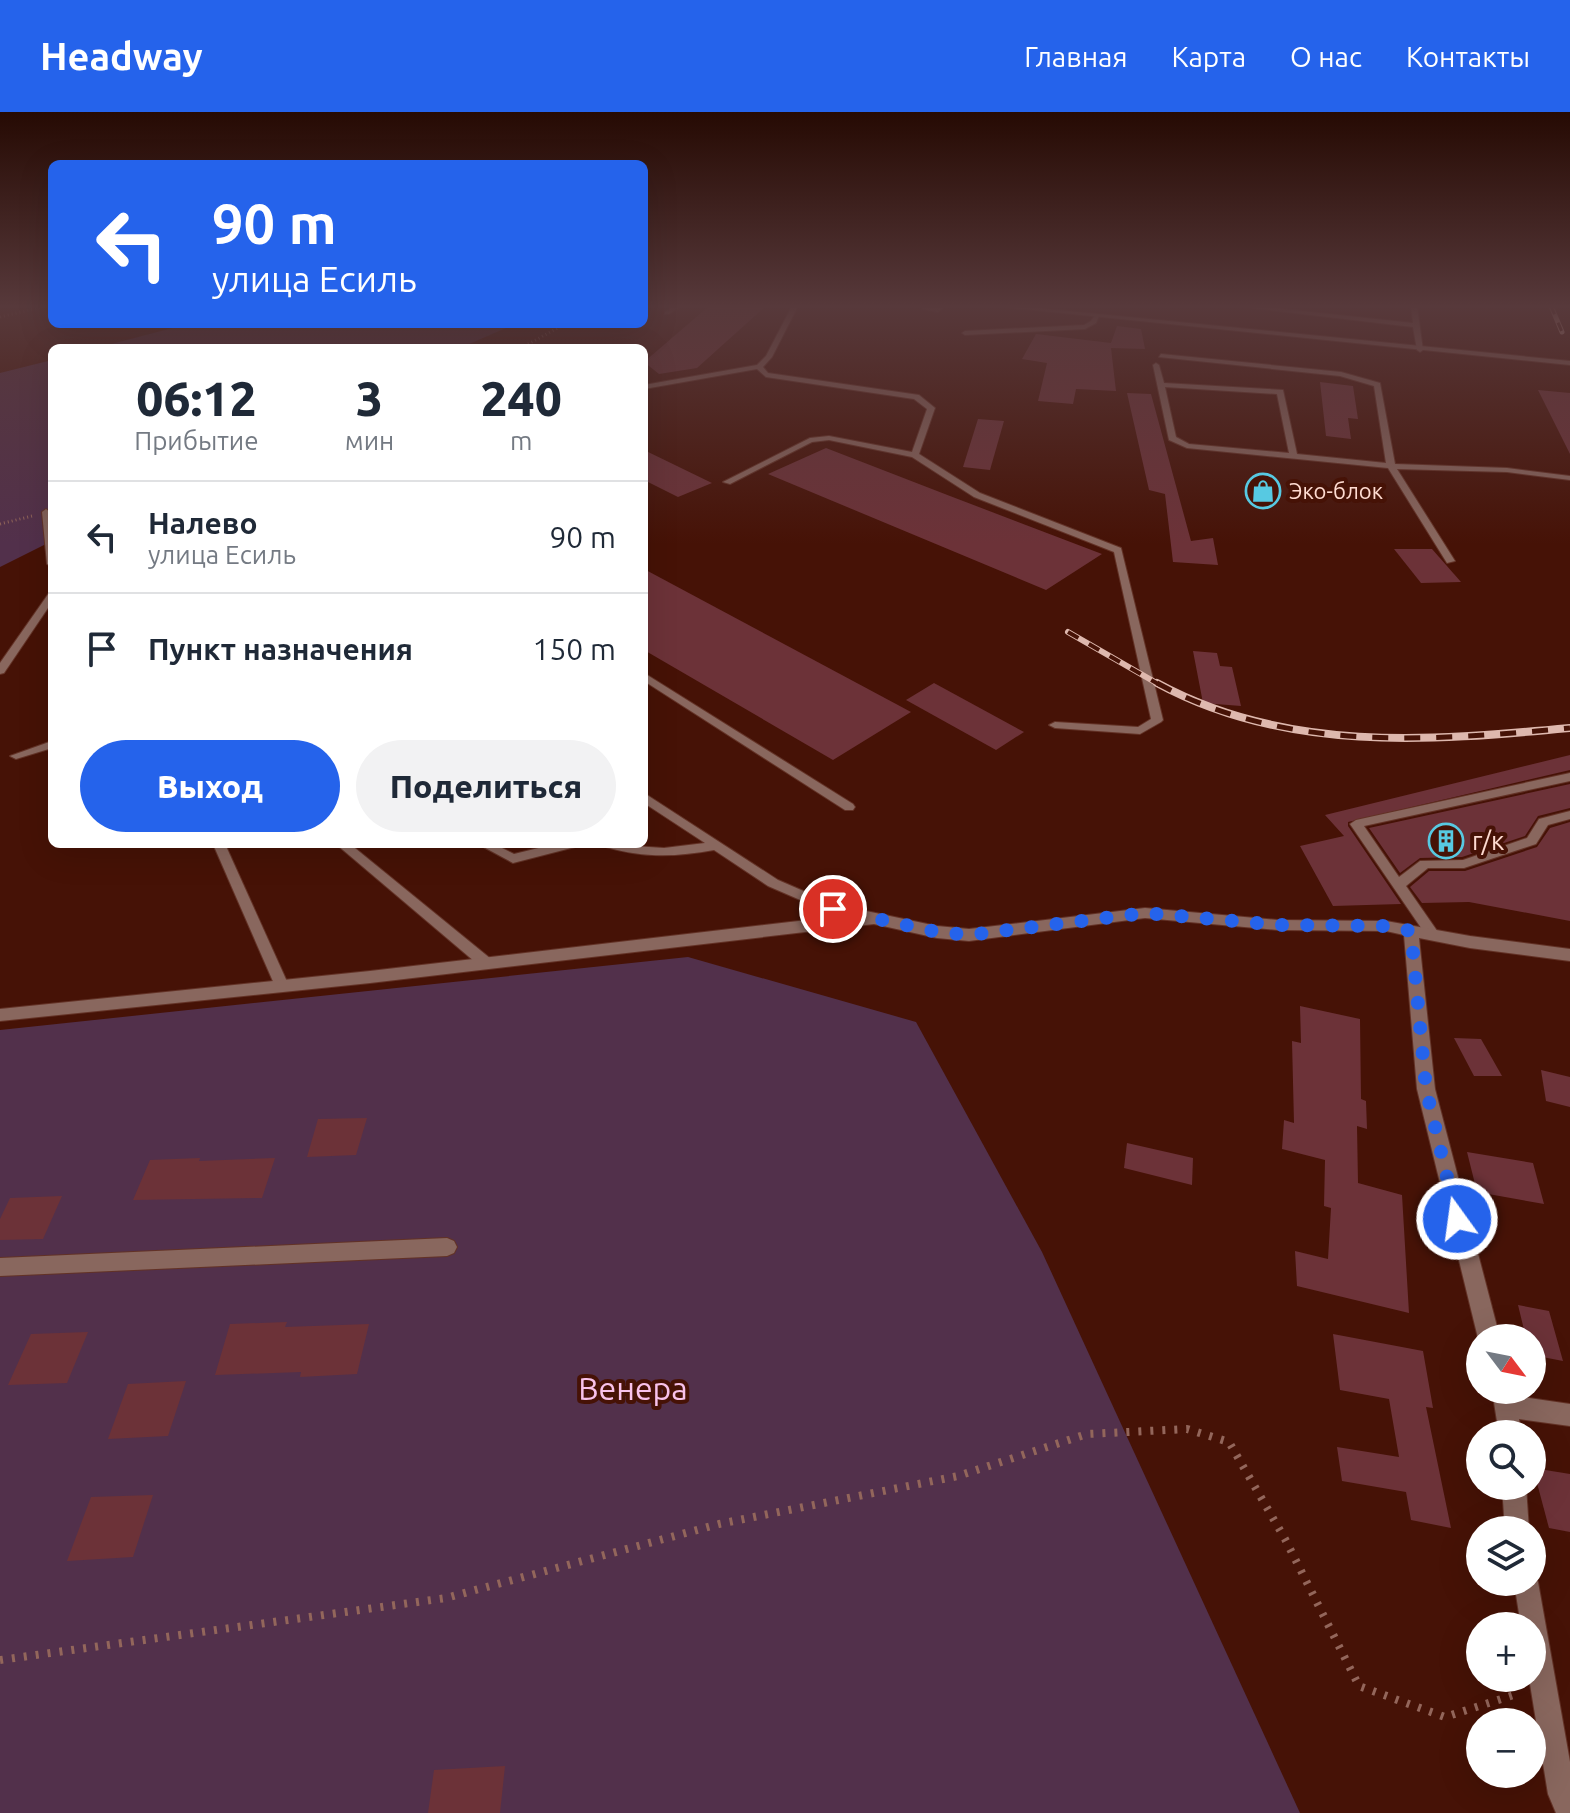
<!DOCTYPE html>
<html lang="ru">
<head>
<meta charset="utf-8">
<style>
	:root { --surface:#fff; --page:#f2f2f3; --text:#1f2937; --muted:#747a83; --line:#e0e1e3; --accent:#2563eb }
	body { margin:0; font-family:Ubuntu,sans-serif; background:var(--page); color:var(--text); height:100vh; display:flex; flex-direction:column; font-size:30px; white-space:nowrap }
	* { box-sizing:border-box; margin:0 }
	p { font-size:26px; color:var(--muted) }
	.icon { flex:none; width:44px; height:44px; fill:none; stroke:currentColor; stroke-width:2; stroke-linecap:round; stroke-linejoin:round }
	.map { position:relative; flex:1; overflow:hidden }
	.drawer { position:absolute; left:48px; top:232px; width:600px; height:504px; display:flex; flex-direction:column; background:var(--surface); border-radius:12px; box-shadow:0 8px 32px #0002 }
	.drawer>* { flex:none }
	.banner { position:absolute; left:48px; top:48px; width:600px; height:168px; border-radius:12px; box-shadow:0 8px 32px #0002; background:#2563eb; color:#fff; overflow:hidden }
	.needle { width:52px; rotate:122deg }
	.fabs { position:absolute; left:1466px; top:1212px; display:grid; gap:16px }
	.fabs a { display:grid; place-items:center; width:80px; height:80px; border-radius:50%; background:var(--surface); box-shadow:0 8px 32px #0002; font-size:40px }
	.pin { position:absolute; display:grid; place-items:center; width:68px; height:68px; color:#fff; margin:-34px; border:4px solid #fff; border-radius:50%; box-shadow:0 2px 8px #0007 }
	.me { position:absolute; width:88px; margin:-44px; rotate:346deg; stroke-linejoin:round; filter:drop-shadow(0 0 6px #0008) }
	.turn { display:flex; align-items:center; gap:28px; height:168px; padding:0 32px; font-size:36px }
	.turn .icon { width:104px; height:104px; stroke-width:2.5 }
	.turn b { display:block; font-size:56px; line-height:68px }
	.eta { display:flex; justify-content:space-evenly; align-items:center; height:136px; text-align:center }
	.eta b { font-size:48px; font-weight:800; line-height:56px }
	.action { display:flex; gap:16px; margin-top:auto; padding:16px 32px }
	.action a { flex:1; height:92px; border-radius:48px; background:var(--accent); color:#fff; font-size:32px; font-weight:800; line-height:92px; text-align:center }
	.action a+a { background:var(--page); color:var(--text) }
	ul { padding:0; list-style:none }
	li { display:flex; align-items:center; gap:24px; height:112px; padding:0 32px; border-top:2px solid var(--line) }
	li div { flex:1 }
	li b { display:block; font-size:30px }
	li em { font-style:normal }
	header { display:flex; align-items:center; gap:48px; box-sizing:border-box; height:112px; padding:0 40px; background:var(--accent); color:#fff }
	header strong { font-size:38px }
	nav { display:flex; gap:44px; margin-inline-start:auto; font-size:28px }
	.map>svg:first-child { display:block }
	.green { fill:#52304b }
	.building { fill:#6c3238 }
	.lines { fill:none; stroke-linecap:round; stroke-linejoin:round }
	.service-casing { stroke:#633226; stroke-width:2 }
	.minor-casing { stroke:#633226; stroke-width:2 }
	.path-far1 { stroke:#93665b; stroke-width:3; stroke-dasharray:1 3; stroke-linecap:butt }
	.path { stroke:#93665b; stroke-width:8; stroke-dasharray:3 9; stroke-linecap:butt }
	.service { fill:#89675e; fill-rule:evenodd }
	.minor { fill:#89675e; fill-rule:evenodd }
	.rail-far2-casing { stroke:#deb8ae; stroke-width:5 }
	.rail-far1-casing { stroke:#deb8ae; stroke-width:6 }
	.rail-casing { stroke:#deb8ae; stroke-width:8 }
	.rail-far2 { stroke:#461206; stroke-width:3; stroke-dasharray:9; stroke-linecap:butt }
	.rail-far1 { stroke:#461206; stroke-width:4; stroke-dasharray:12; stroke-linecap:butt }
	.rail { stroke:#461206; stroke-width:5; stroke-dasharray:16; stroke-linecap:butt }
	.route { stroke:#2563eb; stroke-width:14; stroke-dasharray:0 25.2 }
	.labels { text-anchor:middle; stroke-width:8; stroke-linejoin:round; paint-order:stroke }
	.far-poi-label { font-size:22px; fill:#fedbd1; stroke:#461206; text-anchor:start }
	.poi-label { font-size:26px; fill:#fedbd1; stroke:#461206; text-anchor:start }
	.near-park-label { font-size:32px; fill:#f8c2eb; stroke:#461206 }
</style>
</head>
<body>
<header>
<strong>Headway</strong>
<nav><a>Главная</a><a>Карта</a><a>О нас</a><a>Контакты</a></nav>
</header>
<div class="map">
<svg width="1570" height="1701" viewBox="0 0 1570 1701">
	<rect width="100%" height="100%" fill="#461206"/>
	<g class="green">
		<path d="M188,212H515L460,236H96Z"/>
		<path d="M52,248V429L0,455V261Z"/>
		<path d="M688,845L916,910L1042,1140L1300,1701H0V918Z"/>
	</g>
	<g class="building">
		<path d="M709,194H766L697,256L659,262L644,250Z"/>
		<path d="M1117,214L1141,217L1145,237L1111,236L1116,279L1076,277L1073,292L1038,289L1047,251L1022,247L1036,222L1111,231Z"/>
		<path d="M1320,270L1353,274L1358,307L1348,306L1351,327L1326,324Z"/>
		<path d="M1538,278L1570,281V342Z"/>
		<path d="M1127,281L1151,282L1191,429L1213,426L1218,453L1173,450L1165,382L1149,378Z"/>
		<path d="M978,307L1004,309L990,358L963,355Z"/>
		<path d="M826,336L950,384L1102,442L1046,478L768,362Z"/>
		<path d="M644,338L712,371L678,385L644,368Z"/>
		<path d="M1394,437H1432L1461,470L1421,471Z"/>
		<path d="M644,457L911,600L833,648L644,538Z"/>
		<path d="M1193,539L1217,541L1220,554L1232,555L1241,594L1203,591Z"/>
		<path d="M934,571L1024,620L996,638L906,588Z"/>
		<path d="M1570,643V658L1348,710V714L1401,792L1333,794L1300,734L1344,724L1325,703Z"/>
		<path d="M1570,672V696L1538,704L1525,724L1462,745L1420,746L1400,761L1369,716Z"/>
		<path d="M1570,710V809L1469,790L1422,791L1410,775L1429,759H1465L1537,735L1550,716Z"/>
		<path d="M1300,894L1360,907L1361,987L1366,989L1367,1017L1357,1014L1358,1071L1402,1083L1409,1201L1297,1174L1295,1139L1328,1147L1331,1096L1324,1094L1325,1048L1282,1037L1284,1008L1294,1011L1292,929L1301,931Z"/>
		<path d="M1454,926L1481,927L1502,964H1474Z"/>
		<path d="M1541,958L1570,965V995L1546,989Z"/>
		<path d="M367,1006L356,1043L307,1045L318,1007Z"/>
		<path d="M1127,1031L1193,1046L1192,1073L1124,1056Z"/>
		<path d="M1467,1040L1533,1051L1544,1092L1477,1080Z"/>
		<path d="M200,1046L199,1049L275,1046L262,1086L133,1088L150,1048Z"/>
		<path d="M62,1084L43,1127L0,1128V1107L10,1086Z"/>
		<path d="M1518,1193L1549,1199L1563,1249L1532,1243V1226H1526Z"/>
		<path d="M287,1210L285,1215L369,1212L357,1262L300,1265L301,1260L215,1263L230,1212Z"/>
		<path d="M88,1220L67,1271L8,1273L31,1222Z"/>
		<path d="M1333,1222L1423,1239L1433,1296L1426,1295L1451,1416L1411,1408L1406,1380L1342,1369L1337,1335L1399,1345L1389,1287L1340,1278Z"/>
		<path d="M186,1269L168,1324L108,1327L128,1272Z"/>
		<path d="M1533,1356L1570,1362V1420L1549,1416Z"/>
		<path d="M153,1383L133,1445L67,1449L91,1385Z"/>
		<path d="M505,1654L500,1701H428L434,1658Z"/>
	</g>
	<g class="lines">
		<g class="service-casing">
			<g id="service">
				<path d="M674,194H681L669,202H665V200Z"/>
				<path d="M792,194H798L772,245L763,255L768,261L919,283L935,296L919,342L980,381L1121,436L1163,608L1161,610L1140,622L1055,616L1049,613L1055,610L1138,615L1151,607L1114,440L974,385L912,345L829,328L812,330L730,372L723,370L810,326L829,324L912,340L927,297L914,287L766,265L757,257L644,277V273L757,253L766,244Z"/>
				<path d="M924,194L937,196L945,194L938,200L922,197Z"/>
				<path d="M1235,194H1255L1413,211L1411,194H1417L1423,238L1420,240L1417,238L1413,215Z"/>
				<path d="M1096,202L1099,204L1096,211L1085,217L965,223L962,221L965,219L1084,213L1091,209Z"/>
				<path d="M1161,242L1341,260L1380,271L1395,352L1507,356L1570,364V368L1507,360L1397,357L1455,449L1447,451L1388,356L1187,336L1169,328L1153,253L1156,251L1159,253L1164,271L1283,278L1297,342L1386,351L1374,274L1340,264L1159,245ZM1165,275L1277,282L1289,341L1189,332L1176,325Z"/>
				<path d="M46,397L50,400L52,455L47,452L42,400Z"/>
				<path d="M52,480V490L4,561L0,562V551L49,481Z"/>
				<path d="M644,561L853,692L855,695L853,698H845L644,569Z"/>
				<path d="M52,629V636L16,647L10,644Z"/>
				<path d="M1570,661V669L1364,714L1399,765L1420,749L1463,748L1527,726L1539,707L1570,699V707L1548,713L1536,732L1464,756H1428L1406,774L1440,823L1433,828L1428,826L1350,712L1356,708Z"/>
				<path d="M644,681L778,768L838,794L840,797L838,800H828L768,774L714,738C676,745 643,746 606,735L604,732L664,736L705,731L644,691Z"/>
				<path d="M213,732H225L289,874L287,878H277L275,874Z"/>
				<path d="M336,732H350L491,847L493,851L491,855H481Z"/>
				<path d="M478,732H494L514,742L555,732H577L575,735L513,751Z"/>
			</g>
		</g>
		<g class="minor-casing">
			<g id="minor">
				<path d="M993,194H1018L1570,249V253Z"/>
				<path d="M833,792L937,814L969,817L1145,796L1278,808L1386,809L1470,824L1570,837V849L1470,836L1419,826L1435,977L1500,1226H1480V1230L1478,1226L1417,977L1404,823L1386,819L1278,818L1145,806L969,829L937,826L874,812L370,871L0,909V897L370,859L842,804L828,801L825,797L828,793Z"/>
				<path d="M447,1126L454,1129L457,1135L454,1141L447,1144L0,1164V1146Z"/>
				<path d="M1492,1278H1514L1515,1284L1570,1292V1314L1519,1307L1521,1322H1499Z"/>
				<path d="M1502,1374H1526L1529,1418H1505Z"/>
				<path d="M1532,1460L1538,1470L1570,1650V1701H1556L1548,1682L1529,1566H1532V1514H1521L1514,1470H1532Z"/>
			</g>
		</g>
		<g class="path-far1">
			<path d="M0,205L46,194"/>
			<path d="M521,236L565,212"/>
			<path d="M0,412L32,404"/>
		</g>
		<path class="path" d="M0,1548L446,1486L719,1412L958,1364L1087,1322L1187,1317L1229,1330L1285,1427L1359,1574L1445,1605L1520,1581"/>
		<use href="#service" class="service"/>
		<use href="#minor" class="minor"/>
		<g class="rail-far2-casing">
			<path id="rail-far2" d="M1551,194L1562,220"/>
		</g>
		<g class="rail-far1-casing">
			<path id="rail-far1" d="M1068,520L1160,573"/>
		</g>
		<g class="rail-casing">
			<path id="rail" d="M1157,571C1286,641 1429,629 1570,616"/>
		</g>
		<use href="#rail-far2" class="rail-far2"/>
		<use href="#rail-far1" class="rail-far1"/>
		<use href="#rail" class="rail"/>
	</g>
	<linearGradient id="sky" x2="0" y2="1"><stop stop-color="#260a03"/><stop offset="0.45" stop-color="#57393b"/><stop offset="1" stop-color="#57393b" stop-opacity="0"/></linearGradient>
	<rect width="1570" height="432" fill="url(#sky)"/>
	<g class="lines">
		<path class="route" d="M833,797L937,820L969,823L1145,801L1278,813L1386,814L1411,819L1426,977L1457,1107"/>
	</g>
	<defs>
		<g id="shop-ring" transform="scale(1.8)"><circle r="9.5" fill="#461206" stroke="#57c9e2" stroke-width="1.5"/><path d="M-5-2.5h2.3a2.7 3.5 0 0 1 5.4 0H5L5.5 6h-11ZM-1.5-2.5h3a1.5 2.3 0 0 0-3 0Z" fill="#57c9e2"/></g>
		<g id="building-ring" transform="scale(1.8)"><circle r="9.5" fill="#461206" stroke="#57c9e2" stroke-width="1.5"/><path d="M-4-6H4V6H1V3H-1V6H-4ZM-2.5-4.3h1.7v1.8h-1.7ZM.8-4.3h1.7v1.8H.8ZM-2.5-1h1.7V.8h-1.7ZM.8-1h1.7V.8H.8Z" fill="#57c9e2"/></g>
	</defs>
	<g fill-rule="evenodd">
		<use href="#shop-ring" x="1263" y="379"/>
		<use href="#building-ring" x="1446" y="729"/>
	</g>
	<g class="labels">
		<g class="far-poi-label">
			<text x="1289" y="387">Эко-блок</text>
		</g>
		<g class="poi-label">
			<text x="1472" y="738">г/к</text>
		</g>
		<g class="near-park-label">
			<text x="633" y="1288">Венера</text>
		</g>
	</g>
</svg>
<div class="fabs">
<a><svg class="needle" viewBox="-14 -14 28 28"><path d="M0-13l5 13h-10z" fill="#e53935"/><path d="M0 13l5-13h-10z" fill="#747a83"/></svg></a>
<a><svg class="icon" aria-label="search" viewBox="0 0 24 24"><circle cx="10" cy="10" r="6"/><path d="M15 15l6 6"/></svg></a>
<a><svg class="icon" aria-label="layers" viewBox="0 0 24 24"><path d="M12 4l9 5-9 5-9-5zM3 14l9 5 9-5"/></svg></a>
<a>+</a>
<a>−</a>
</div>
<div class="pin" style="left:833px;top:797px;background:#d93025"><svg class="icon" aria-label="arrive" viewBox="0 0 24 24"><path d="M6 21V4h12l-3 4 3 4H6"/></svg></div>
<svg class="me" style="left:1457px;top:1107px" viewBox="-20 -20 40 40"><circle r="17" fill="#2563eb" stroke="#fff" stroke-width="3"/><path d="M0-11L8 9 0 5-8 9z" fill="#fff"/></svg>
<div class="banner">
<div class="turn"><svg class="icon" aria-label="left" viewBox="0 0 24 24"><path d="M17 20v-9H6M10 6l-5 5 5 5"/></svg><div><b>90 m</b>улица Есиль</div></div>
</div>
<section class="drawer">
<div class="eta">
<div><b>06:12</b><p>Прибытие</p></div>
<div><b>3</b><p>мин</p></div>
<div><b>240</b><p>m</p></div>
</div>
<ul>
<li><svg class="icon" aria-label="left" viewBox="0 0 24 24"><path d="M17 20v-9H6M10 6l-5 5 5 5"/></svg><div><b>Налево</b><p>улица Есиль</p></div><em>90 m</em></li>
<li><svg class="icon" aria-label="arrive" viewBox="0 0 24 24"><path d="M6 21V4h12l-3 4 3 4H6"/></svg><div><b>Пункт назначения</b></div><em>150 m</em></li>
</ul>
<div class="action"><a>Выход</a><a>Поделиться</a></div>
</section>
</div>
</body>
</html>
